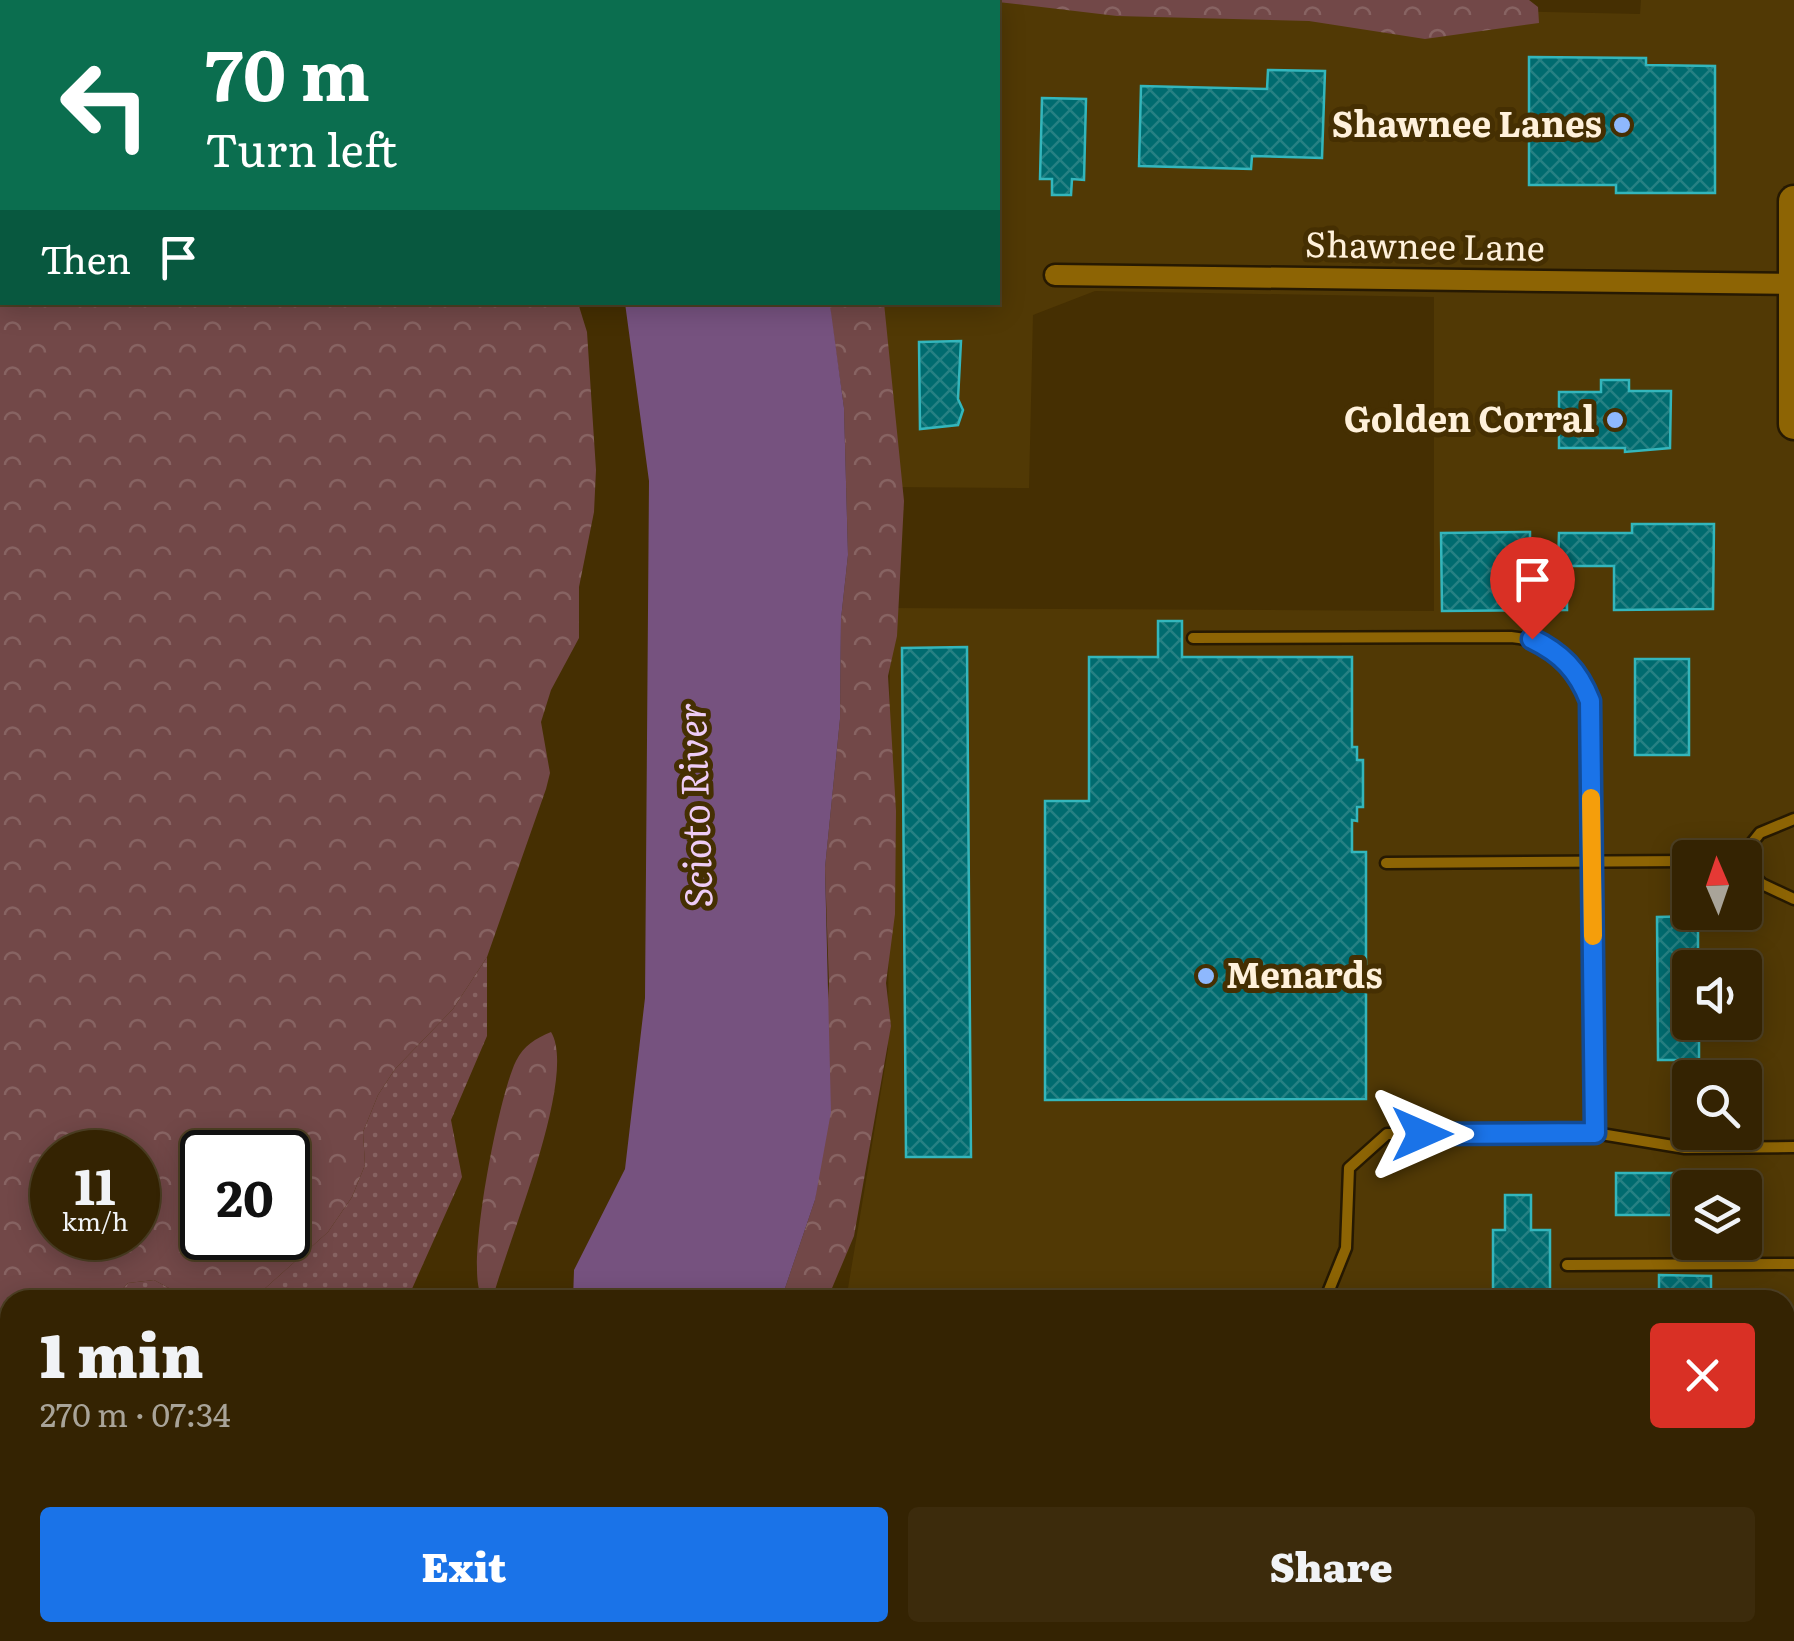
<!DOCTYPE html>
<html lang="en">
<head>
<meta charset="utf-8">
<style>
	:root { --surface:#342302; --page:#3c2b0c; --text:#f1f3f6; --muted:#a9a499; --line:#4e4024; --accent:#1a73e8 }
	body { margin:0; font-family:Literata,serif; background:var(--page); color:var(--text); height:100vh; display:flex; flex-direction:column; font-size:38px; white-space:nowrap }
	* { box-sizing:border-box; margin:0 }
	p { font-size:32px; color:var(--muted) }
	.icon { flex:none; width:55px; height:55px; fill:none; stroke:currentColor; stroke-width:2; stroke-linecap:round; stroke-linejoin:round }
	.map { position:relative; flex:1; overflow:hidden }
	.details { position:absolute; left:0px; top:1290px; width:1795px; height:352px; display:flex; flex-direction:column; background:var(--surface); border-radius:30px 30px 0 0; box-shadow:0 5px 25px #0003,0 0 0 2px var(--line) }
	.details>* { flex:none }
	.top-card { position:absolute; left:0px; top:0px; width:1000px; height:305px; box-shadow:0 5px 25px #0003,0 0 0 2px var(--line); background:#0b6e4f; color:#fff; overflow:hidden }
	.needle { width:65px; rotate:358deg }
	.fabs { position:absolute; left:1672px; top:840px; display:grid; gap:20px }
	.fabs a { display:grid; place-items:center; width:90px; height:90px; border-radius:10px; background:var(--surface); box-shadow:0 5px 25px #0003,0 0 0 2px var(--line); font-size:50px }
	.speed { position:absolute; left:30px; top:1130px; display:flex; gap:20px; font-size:50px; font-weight:700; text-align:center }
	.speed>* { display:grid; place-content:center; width:130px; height:130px; border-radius:50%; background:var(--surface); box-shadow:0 5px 25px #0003,0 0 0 2px var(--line); line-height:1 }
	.speed small { font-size:25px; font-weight:400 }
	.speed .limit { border:5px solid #111; border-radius:15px; background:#fff; color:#111 }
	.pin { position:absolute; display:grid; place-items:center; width:85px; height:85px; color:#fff; margin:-102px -42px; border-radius:50% 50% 50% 0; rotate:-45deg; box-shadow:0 0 10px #0007 }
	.pin .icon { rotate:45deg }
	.me { position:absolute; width:110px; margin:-55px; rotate:90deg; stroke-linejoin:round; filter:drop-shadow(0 0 8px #0008) }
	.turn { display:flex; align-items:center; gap:35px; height:210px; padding:0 40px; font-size:45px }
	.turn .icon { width:130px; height:130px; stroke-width:2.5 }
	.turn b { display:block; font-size:70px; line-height:85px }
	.then { display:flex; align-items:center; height:95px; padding:0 40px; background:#0003; gap:20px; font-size:38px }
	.round { display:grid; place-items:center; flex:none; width:105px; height:105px; border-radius:10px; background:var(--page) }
	.overview { display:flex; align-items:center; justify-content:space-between; height:170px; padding:0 40px }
	h1 { font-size:60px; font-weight:800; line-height:75px }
	.primary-button { display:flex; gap:20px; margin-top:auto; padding:20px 40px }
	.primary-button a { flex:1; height:115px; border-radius:10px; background:var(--accent); color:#fff; font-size:40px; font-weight:800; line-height:115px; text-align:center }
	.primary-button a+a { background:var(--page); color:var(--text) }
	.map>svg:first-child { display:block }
	.built { fill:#513905; fill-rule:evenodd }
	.grass { fill:url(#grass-dots) }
	.forest { fill:url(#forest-crowns); fill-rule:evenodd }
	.water { fill:#76527f }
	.building { fill:url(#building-cross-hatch); stroke:#33b6bc; stroke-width:2.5 }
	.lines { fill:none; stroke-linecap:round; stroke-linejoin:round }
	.service-casing { stroke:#261902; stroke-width:15 }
	.minor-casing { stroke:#261902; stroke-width:25 }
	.secondary-casing { stroke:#261902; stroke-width:35 }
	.service { stroke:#8d6404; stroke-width:10 }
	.minor { stroke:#8d6404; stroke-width:20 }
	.secondary { stroke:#8d6404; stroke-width:30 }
	.route-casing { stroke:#114b97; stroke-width:25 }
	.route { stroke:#1a73e8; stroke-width:18 }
	.slow { stroke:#f59e0b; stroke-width:18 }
	.poi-dot { fill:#8eb8fd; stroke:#452f02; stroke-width:4 }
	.labels { text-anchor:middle; stroke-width:10; stroke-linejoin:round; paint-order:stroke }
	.poi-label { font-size:35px; font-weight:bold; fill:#fff1db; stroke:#452f02; text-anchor:end }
	.street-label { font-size:35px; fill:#fff1db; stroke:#452f02 }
	.water-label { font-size:38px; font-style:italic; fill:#eeccf6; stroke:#452f02 }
</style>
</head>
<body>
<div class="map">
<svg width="1794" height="1641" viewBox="0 0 1794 1641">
	<defs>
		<pattern id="grass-dots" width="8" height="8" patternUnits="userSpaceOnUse" patternTransform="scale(2.5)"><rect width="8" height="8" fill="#724848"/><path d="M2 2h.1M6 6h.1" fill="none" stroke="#876362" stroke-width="1.8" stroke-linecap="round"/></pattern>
		<pattern id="forest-crowns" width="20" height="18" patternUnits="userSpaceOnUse" patternTransform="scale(2.5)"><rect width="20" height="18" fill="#724848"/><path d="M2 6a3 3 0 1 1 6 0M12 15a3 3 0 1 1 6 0" fill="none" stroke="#876362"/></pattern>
		<pattern id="building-cross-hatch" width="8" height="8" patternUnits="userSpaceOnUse" patternTransform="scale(2.5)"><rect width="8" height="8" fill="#006b6f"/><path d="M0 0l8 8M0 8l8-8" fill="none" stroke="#268183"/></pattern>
	</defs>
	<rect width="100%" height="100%" fill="#452f02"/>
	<path class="built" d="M1004,0L1640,14L1641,0H1794V1641H812L813,1632H1785V1300H846L888,1049L890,608L1434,611V297L1095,291L1033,315L1029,488L887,487L884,303L998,302V2H878ZM1690,858H1745V912H1690ZM1690,968H1745V1022H1690ZM1690,1078H1745V1132H1690ZM1690,1188H1745V1242H1690Z"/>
	<g class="grass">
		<path d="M487,957V1036L451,1120L462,1177L407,1300H252L328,1232L352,1197L365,1165L363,1132L378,1095L395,1069L453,1009Z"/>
		<path d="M154,1280L180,1294L178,1300H113L128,1283Z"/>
		<path d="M0,1352L10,1353V1396L0,1401Z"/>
	</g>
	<g class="forest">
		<path d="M0,0H430L2,2V302L578,303L587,332L596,470L594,512L579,587V638L551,690L541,722L550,773L546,789L487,957L453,1009L395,1069L378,1095L363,1132L365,1165L352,1197L328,1232L252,1300H178L180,1294L154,1280L128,1283L113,1300H10L9,1353L0,1352ZM138,1152V1238H52V1152ZM288,1152V1238H202V1152Z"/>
		<path d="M722,0H1529L1538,7L1539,23L1425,39L1309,21L1117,16L998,2Z"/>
		<path d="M829,303H884L904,501L897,636L888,676L896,811L895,914L886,983L891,1026L854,1236L827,1300H781L815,1200L829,984L825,868L840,719L841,619L848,555L844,408Z"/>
		<path d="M551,1032C578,1076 508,1241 494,1294L480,1292C467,1259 499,1095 516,1061C524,1045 535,1039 551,1032Z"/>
		<path d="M10,1396V1469L0,1467V1401Z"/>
	</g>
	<g class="water">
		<path d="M471,0H722L723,2H474Z"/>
		<path d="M625,303L829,302L831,312L844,408L848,555L841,619L840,719L825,868L831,1112L815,1200L781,1300H573L574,1270L625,1169L645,998L649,481Z"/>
		<path d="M10,1617V1632L494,1633L482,1641H0V1618Z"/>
	</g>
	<g class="building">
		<path d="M1529,57L1646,58V65L1715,66V193H1616V185H1529Z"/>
		<path d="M1268,70L1325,71L1322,158L1252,156L1251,169L1139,166L1141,86L1267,89Z"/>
		<path d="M1042,98L1086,99L1084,180L1072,179L1071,195H1052V179H1040Z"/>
		<path d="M961,341L958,399L963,410L958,425L920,429L919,342Z"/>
		<path d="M1601,380H1629V391H1671L1670,448L1625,452V448H1559V392H1601Z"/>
		<path d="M1632,524H1714L1713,609L1614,610V566H1558L1559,533H1632Z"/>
		<path d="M1530,532V584L1567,583V610L1442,611L1441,533Z"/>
		<path d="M1158,621H1182V657H1352V747H1357V760H1363V807H1357V821L1352,820V852H1366V1099L1045,1100V801H1089V657H1158Z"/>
		<path d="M967,647L971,1157H906L902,648Z"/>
		<rect x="1635" y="659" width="54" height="96"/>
		<path d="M1698,916V968H1690V1022H1699V1060H1658L1657,917Z"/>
		<path d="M1616,1173H1715V1188H1690V1215H1616Z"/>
		<path d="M1505,1195H1531V1230H1550V1300H1493V1230H1505Z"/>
		<path d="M1659,1275L1711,1276V1300H1659Z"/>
	</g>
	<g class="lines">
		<g class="service-casing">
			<g id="service">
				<path d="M1193,638L1511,637C1551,641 1576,663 1589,701L1595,1133"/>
				<path d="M1740,858L1760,833L1794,819"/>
				<path d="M1386,863L1690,861"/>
				<path d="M1745,867L1762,884L1794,899"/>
				<path d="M1567,1265L1794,1264"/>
				<path d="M1325,1300L1346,1248L1349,1168L1387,1134L1595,1133L1685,1148L1794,1147"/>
				<path d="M830,1641V1632"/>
				<path d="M1197,1641L1198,1632"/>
				<path d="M1498,1641V1632"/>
			</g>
		</g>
		<g class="minor-casing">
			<path id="minor" d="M1055,275L1794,284"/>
		</g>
		<g class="secondary-casing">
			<path id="secondary" d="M1794,201V424"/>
		</g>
		<use href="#service" class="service"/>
		<use href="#minor" class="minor"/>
		<use href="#secondary" class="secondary"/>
	</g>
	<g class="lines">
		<g class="route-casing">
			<path id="route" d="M1422,1134L1595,1133L1590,701C1578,670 1561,653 1532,639"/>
		</g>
		<use href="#route" class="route"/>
		<path class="slow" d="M1591,798L1593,936"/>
	</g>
	<g class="poi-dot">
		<circle cx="1622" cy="125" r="10"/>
		<circle cx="1615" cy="420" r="10"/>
		<circle cx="1206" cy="976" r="10"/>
	</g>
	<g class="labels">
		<g class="poi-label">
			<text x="1602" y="137">Shawnee Lanes</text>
			<text x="1595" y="432">Golden Corral</text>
			<text x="1226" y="988" text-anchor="start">Menards</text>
		</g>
		<g class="street-label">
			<text transform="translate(1425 247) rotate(1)" y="12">Shawnee Lane</text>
		</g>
		<g class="water-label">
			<text transform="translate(696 805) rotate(-92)" y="13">Scioto River</text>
		</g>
	</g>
</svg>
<div class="fabs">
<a><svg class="needle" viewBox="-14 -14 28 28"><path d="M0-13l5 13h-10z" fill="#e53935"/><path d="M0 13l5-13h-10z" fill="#a9a499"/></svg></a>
<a><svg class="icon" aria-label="sound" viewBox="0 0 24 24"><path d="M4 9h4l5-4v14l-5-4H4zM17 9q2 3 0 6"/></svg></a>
<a><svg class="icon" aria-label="search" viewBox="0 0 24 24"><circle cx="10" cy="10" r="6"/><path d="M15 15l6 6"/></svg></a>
<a><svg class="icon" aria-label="layers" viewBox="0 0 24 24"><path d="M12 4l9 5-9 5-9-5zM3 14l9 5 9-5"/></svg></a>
</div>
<div class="speed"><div>11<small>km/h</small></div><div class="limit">20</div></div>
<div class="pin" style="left:1532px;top:639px;background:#d93025"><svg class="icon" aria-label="arrive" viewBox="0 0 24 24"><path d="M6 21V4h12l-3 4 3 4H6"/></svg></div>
<svg class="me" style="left:1422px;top:1134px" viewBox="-20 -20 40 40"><path d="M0-17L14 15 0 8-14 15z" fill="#1a73e8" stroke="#fff" stroke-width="4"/></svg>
<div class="top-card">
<div class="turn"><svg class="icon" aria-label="left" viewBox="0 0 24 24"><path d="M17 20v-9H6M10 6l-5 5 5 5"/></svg><div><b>70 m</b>Turn left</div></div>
<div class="then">Then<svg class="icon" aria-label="arrive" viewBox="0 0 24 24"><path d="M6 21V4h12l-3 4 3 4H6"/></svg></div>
</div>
<section class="details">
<div class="overview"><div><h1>1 min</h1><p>270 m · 07:34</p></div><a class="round" style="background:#d93025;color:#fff"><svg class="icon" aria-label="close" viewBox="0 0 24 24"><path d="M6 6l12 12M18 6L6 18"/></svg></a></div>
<div class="primary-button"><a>Exit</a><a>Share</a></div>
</section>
</div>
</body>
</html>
